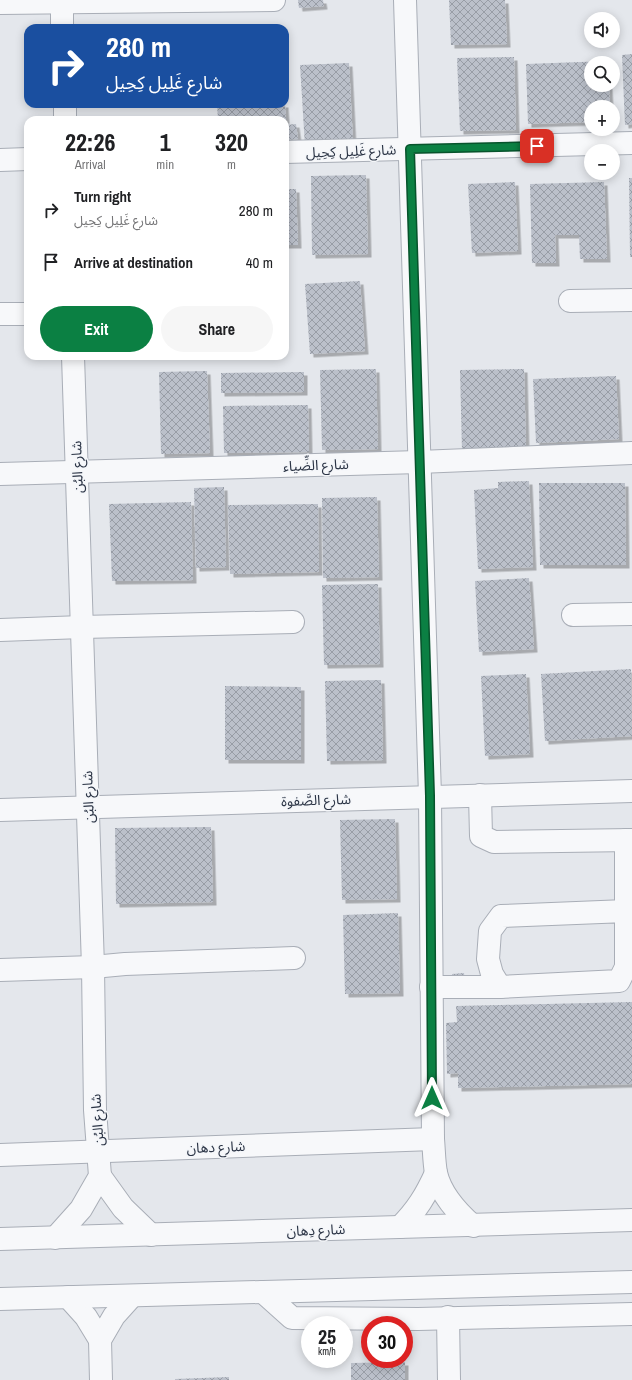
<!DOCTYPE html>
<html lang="en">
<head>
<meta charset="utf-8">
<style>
	:root { --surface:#fff; --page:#f6f6f6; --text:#202124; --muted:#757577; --accent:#0b8043 }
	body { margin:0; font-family:"Archivo Narrow","Noto Sans Arabic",sans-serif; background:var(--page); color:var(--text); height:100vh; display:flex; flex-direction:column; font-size:15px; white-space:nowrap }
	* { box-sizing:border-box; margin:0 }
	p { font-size:13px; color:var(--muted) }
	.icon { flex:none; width:22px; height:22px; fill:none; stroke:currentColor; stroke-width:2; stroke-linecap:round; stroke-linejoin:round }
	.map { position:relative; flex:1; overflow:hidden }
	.side { position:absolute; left:24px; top:116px; width:265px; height:244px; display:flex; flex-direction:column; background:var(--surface); border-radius:12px; box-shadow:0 2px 10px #0003 }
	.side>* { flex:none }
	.top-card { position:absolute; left:24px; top:24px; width:265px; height:84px; border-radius:12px; box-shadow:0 2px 10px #0003; background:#1a4fa0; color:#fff; overflow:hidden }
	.controls { position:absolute; left:584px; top:12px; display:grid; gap:8px }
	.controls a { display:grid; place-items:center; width:36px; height:36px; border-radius:50%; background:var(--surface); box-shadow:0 2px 10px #0003; font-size:20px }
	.speed { position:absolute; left:301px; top:1316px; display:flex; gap:8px; font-size:20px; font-weight:700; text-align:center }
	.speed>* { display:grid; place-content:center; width:52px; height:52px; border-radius:50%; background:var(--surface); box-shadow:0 2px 10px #0003; line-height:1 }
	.speed small { font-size:10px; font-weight:400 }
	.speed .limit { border:6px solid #d22; background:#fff; color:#111 }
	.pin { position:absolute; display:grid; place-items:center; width:34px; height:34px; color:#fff; margin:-17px; border-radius:8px; box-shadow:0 2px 6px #0006 }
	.me { position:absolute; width:44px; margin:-22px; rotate:0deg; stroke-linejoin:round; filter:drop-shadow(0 0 3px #0008) }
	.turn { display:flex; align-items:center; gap:14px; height:84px; padding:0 16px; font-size:18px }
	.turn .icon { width:52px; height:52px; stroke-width:2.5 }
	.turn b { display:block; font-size:28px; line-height:34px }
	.eta { display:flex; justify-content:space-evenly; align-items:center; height:68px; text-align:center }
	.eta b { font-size:24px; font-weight:800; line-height:28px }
	.cta { display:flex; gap:8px; margin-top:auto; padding:8px 16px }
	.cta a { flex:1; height:46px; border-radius:24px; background:var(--accent); color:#fff; font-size:16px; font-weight:800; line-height:46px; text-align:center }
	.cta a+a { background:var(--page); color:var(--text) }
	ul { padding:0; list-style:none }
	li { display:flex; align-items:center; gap:12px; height:52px; padding:0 16px }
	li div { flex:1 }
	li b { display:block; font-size:15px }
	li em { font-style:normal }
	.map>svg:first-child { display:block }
	.building { fill:url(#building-cross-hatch); filter:url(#shadow) }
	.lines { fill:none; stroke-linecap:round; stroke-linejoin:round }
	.minor-casing { stroke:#a9aeb7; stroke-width:24 }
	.minor { stroke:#f7f8fa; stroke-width:22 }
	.route-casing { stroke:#07532c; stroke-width:10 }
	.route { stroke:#0b8043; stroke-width:7 }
	.labels { text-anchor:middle; stroke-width:3; stroke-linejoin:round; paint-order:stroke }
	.street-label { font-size:14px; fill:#2b3445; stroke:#f4f6f9 }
</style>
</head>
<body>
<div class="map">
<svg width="632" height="1380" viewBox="0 0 632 1380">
	<defs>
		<pattern id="building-cross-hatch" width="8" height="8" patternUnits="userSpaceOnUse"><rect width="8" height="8" fill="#bbc0ca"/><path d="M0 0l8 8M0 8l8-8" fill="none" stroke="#989da6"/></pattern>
		<filter id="shadow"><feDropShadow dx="3.5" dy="3.5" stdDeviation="0" flood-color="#0004"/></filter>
	</defs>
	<rect width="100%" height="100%" fill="#e4e7ec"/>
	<g class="building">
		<path d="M298,0H323L324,6L299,8Z"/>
		<path d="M449,0H505L507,44L451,45Z"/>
		<path d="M632,54V124L625,125L622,55Z"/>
		<path d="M514,57L516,130L460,131L457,58Z"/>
		<path d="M608,61V63H591V85H609L610,107H591V122L528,124L526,64Z"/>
		<path d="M349,63L353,143L305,146L300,65Z"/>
		<path d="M217,104H285L286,120H218Z"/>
		<path d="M286,120V125L296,124L298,139L285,140V121Z"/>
		<path d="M366,175L368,254L312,255L311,176Z"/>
		<path d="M629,178H632V257H630Z"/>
		<path d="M515,182L518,251L472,253L468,184Z"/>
		<path d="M604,182L607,259H580L579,235H555L556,263H532L530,184Z"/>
		<path d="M285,189H296L298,245H285Z"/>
		<path d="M360,281L365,351L310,354L305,284Z"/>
		<path d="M376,369L378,449L322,450L320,370Z"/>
		<path d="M524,369L526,449L462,451L460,370Z"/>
		<path d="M207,371L210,453L161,454L159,372Z"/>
		<path d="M304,372V392L221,393V373Z"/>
		<path d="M616,376L619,439L536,443L533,379Z"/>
		<path d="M308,405L309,452L224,453L223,406Z"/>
		<path d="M529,481L533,567L478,569L474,490L498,488V482Z"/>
		<path d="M539,483H625L626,565H540Z"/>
		<path d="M224,487L226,567L196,568L194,488Z"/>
		<path d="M377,497L379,577L323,578L322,498Z"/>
		<path d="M191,502L193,580L112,581L109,504Z"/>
		<path d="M318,504L319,572L230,574L228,505Z"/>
		<path d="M529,578L534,649L479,652L475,581Z"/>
		<path d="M378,584L380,664L324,665L322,585Z"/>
		<path d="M631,669L632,736L545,741L541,674Z"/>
		<path d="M526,674L530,754L485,756L481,676Z"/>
		<path d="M381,680L383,760L327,761L325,681Z"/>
		<path d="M225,686L301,687V760H225Z"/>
		<path d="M395,819L397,899L342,900L340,820Z"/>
		<path d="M211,827L213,902L116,904L115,828Z"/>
		<path d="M398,913L400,993L345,994L343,915Z"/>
		<path d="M464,973L465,983L452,985V974Z"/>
		<path d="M632,1002V1084L458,1088V1073L447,1074L446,1023L457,1022L456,1006Z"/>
		<path d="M405,1362V1380H351V1363Z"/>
		<path d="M229,1377V1380H175V1379Z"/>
	</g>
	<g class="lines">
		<g class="minor-casing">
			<g id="minor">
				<path d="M62,0V28"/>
				<path d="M405,0L430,796L433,1139C434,1150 434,1162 436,1173C441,1195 457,1212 473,1226"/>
				<path d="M0,3L274,0"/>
				<path d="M65,104V120"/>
				<path d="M285,152L632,143"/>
				<path d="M0,160L28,159"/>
				<path d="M570,301L632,300"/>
				<path d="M0,314H28"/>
				<path d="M0,474L419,462L632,453"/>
				<path d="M573,615L632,614"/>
				<path d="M0,630L82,627L293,622"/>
				<path d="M480,795L481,836L494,842L632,840"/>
				<path d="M0,810L632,791"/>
				<path d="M626,840V967L619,981L500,987L492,974L488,959L490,931L501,916L626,911"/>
				<path d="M0,970L93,967L125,964L294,958"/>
				<path d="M431,987H500"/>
				<path d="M0,1155L433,1139"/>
				<path d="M100,1176L123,1208L151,1235"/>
				<path d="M400,1227C417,1210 426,1195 436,1173"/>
				<path d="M55,1238L81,1209L100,1176L95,1110L93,967L73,356"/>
				<path d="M0,1239L632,1220"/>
				<path d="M263,1292L292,1318L418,1319L632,1314"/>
				<path d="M68,1297L86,1317L100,1340"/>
				<path d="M0,1299L632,1282"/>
				<path d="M448,1317L449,1380"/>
				<path d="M101,1380L100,1340L114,1316L132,1296"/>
			</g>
		</g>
		<use href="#minor" class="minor"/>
	</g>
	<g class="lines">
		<g class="route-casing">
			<path id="route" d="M432,1098L430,796L410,149L537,146"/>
		</g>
		<use href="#route" class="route"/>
	</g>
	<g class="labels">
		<g class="street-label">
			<text transform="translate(351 151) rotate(-2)" y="5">شارع غَلِيل كِحِيل</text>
			<text transform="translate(316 465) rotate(-2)" y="5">شارع الضِّياء</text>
			<text transform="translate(77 467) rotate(-92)" y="5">شارع البُن</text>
			<text transform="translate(88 797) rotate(-92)" y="5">شارع البُن</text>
			<text transform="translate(316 800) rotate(-2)" y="5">شارع الصَّفوة</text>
			<text transform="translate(97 1120) rotate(-94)" y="5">شارع البُن</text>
			<text transform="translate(216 1147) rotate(-2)" y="5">شارع دهان</text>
			<text transform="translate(316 1230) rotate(-2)" y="5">شارع دِهان</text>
		</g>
	</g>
</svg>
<div class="controls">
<a><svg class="icon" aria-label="sound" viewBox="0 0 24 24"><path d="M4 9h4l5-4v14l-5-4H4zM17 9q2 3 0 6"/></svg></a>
<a><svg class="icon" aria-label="search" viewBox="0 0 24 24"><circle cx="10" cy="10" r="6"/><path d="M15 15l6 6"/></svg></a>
<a>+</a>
<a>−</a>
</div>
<div class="speed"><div>25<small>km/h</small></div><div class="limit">30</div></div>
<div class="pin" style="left:537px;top:146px;background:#d93025"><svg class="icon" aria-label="arrive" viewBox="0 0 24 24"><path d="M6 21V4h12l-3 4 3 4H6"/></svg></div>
<svg class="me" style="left:432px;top:1098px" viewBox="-20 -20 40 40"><path d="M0-17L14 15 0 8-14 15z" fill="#0b8043" stroke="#fff" stroke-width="4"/></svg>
<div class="top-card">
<div class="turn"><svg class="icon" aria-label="right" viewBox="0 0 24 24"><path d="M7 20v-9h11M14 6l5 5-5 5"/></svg><div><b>280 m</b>شارع غَلِيل كِحِيل</div></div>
</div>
<section class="side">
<div class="eta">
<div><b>22:26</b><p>Arrival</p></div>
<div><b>1</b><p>min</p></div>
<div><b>320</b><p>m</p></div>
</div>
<ul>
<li><svg class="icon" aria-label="right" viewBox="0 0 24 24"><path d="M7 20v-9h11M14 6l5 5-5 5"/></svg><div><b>Turn right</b><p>شارع غَلِيل كِحِيل</p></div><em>280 m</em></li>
<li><svg class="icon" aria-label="arrive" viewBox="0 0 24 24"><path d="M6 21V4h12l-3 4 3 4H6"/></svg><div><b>Arrive at destination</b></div><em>40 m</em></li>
</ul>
<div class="cta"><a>Exit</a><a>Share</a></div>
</section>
</div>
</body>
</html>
